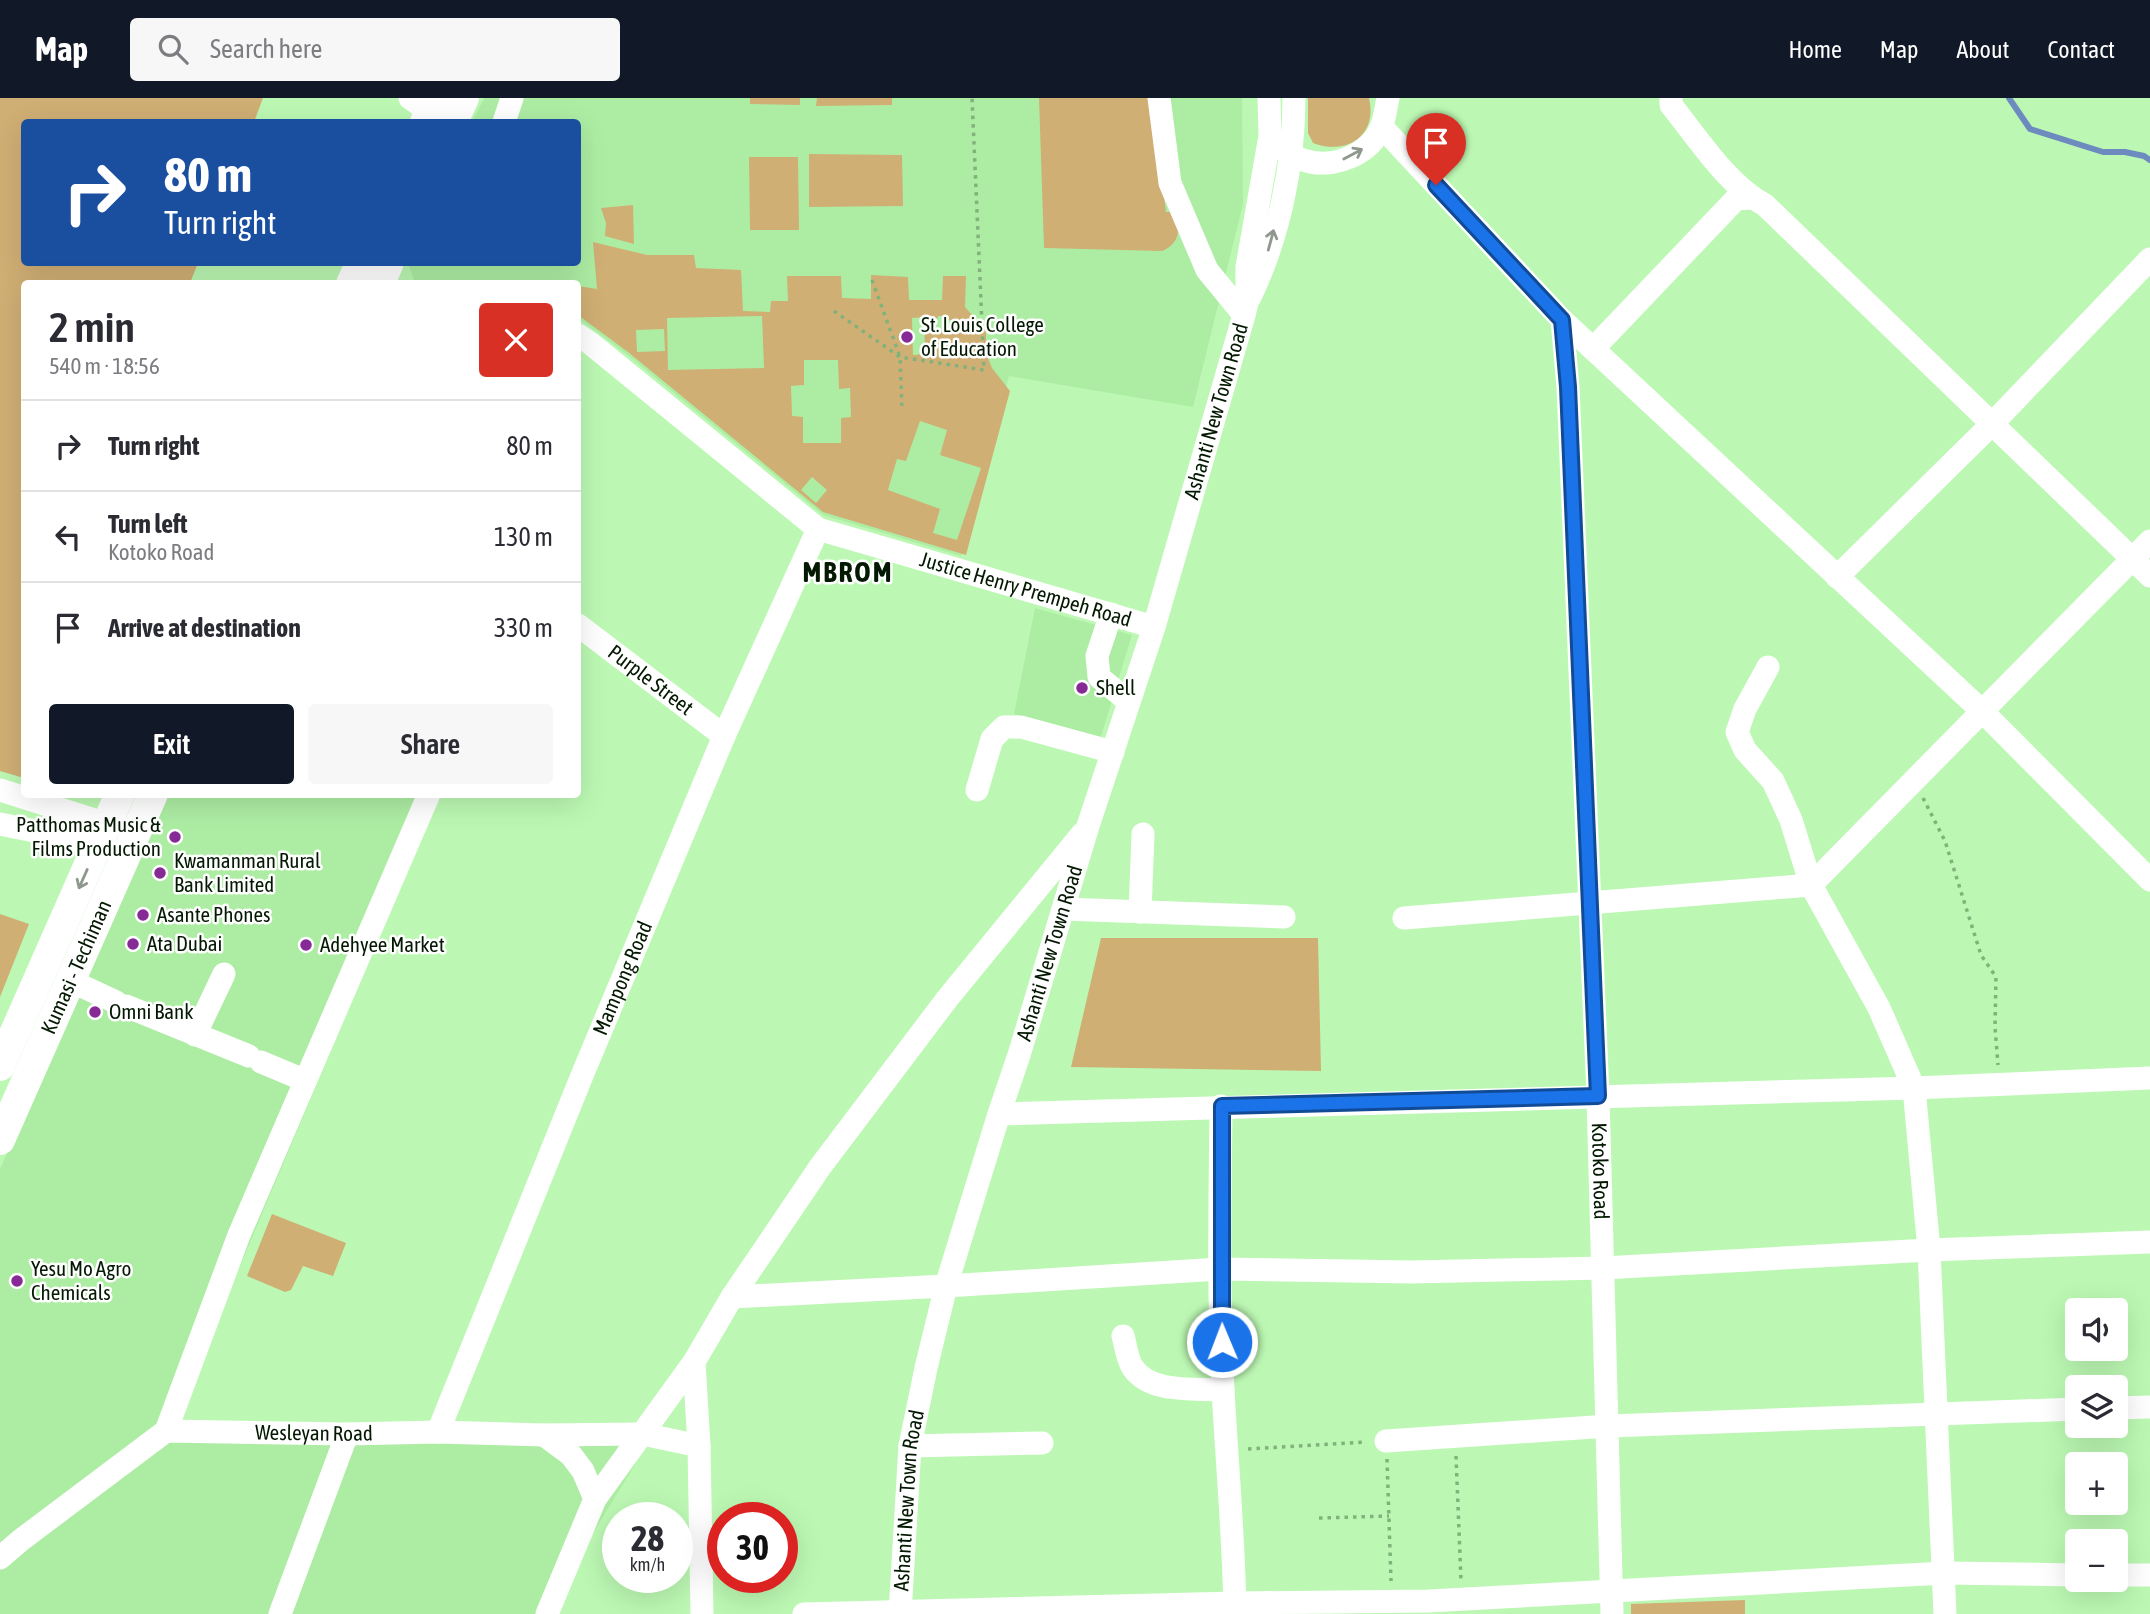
<!DOCTYPE html>
<html lang="en">
<head>
<meta charset="utf-8">
<style>
	:root { --surface:#fff; --page:#f7f7f7; --text:#2b2b33; --muted:#7c7c81; --line:#e1e1e2; --accent:#111827 }
	body { margin:0; font-family:"Asap Condensed",sans-serif; background:var(--page); color:var(--text); height:100vh; display:flex; flex-direction:column; font-size:26px; white-space:nowrap }
	* { box-sizing:border-box; margin:0 }
	p { font-size:23px; color:var(--muted) }
	.icon { flex:none; width:38px; height:38px; fill:none; stroke:currentColor; stroke-width:2; stroke-linecap:round; stroke-linejoin:round }
	.map { position:relative; flex:1; overflow:hidden }
	.details { position:absolute; left:21px; top:182px; width:560px; height:518px; display:flex; flex-direction:column; background:var(--surface); border-radius:7px; box-shadow:0 7px 28px #0002 }
	.details>* { flex:none }
	.banner { position:absolute; left:21px; top:21px; width:560px; height:147px; border-radius:7px; box-shadow:0 7px 28px #0002; background:#1a4fa0; color:#fff; overflow:hidden }
	.controls { position:absolute; left:2065px; top:1200px; display:grid; gap:14px }
	.controls a { display:grid; place-items:center; width:63px; height:63px; border-radius:7px; background:var(--surface); box-shadow:0 7px 28px #0002; font-size:35px }
	.speed { position:absolute; left:602px; top:1404px; display:flex; gap:14px; font-size:35px; font-weight:700; text-align:center }
	.speed>* { display:grid; place-content:center; width:91px; height:91px; border-radius:50%; background:var(--surface); box-shadow:0 7px 28px #0002; line-height:1 }
	.speed small { font-size:18px; font-weight:400 }
	.speed .limit { border:10px solid #d22; background:#fff; color:#111 }
	.pin { position:absolute; display:grid; place-items:center; width:60px; height:60px; color:#fff; margin:-72px -30px; border-radius:50% 50% 50% 0; rotate:-45deg; box-shadow:0 0 7px #0007 }
	.pin .icon { rotate:45deg }
	.me { position:absolute; width:77px; margin:-38px; rotate:359deg; stroke-linejoin:round; filter:drop-shadow(0 0 5px #0008) }
	.turn { display:flex; align-items:center; gap:24px; height:147px; padding:0 28px; font-size:32px }
	.turn .icon { width:91px; height:91px; stroke-width:2.5 }
	.turn b { display:block; font-size:49px; line-height:60px }
	.round { display:grid; place-items:center; flex:none; width:74px; height:74px; border-radius:7px; background:var(--page) }
	.summary { display:flex; align-items:center; justify-content:space-between; height:119px; padding:0 28px }
	h1 { font-size:42px; font-weight:600; line-height:52px }
	.primary-button { display:flex; gap:14px; margin-top:auto; padding:14px 28px }
	.primary-button a { flex:1; height:80px; border-radius:7px; background:var(--accent); color:#fff; font-size:28px; font-weight:600; line-height:80px; text-align:center }
	.primary-button a+a { background:var(--page); color:var(--text) }
	ul { padding:0; list-style:none }
	li { display:flex; align-items:center; gap:21px; height:91px; padding:0 28px; border-top:2px solid var(--line) }
	li div { flex:1 }
	li b { display:block; font-size:26px }
	li em { font-style:normal }
	header { display:flex; align-items:center; gap:42px; box-sizing:border-box; height:98px; padding:0 35px; background:var(--accent); color:#fff }
	header strong { font-size:33px }
	nav { display:flex; gap:38px; margin-inline-start:auto; font-size:24px }
	.search { width:490px; height:63px; background:var(--page); display:flex; align-items:center; gap:18px; box-sizing:border-box; padding:0 24px; border-radius:7px; color:var(--muted); font-size:26px }
	.map>svg:first-child { display:block }
	.built { fill:#adeda3 }
	.green { fill:#d0af74; fill-rule:evenodd }
	.lines { fill:none; stroke-linecap:round; stroke-linejoin:round }
	.stream { stroke:#6d8bbf; stroke-width:6 }
	.path { stroke:#82b27b; stroke-width:3.5; stroke-dasharray:3.5 5; stroke-linecap:butt }
	.minor { stroke:#fff; stroke-width:23 }
	.major { stroke:#fff; stroke-width:30 }
	.oneway { stroke:#8e988d }
	.route-casing { stroke:#114b97; stroke-width:18 }
	.route { stroke:#1a73e8; stroke-width:12 }
	.poi-dot { fill:#862a96; stroke:#fff; stroke-width:2.5 }
	.labels { text-anchor:middle; stroke-width:5; stroke-linejoin:round; paint-order:stroke }
	.poi-label { font-size:21px; fill:#041902; stroke:#fff; text-anchor:start }
	.street-label { font-size:21px; fill:#041902; stroke:#fff }
	.district-label { font-size:28px; font-weight:bold; letter-spacing:2px; fill:#041902; stroke:#fff }
</style>
</head>
<body>
<header>
<strong>Map</strong>
<div class="search"><svg class="icon" aria-label="search" viewBox="0 0 24 24"><circle cx="10" cy="10" r="6"/><path d="M15 15l6 6"/></svg>Search here</div>
<nav><a>Home</a><a>Map</a><a>About</a><a>Contact</a></nav>
</header>
<div class="map">
<svg width="2150" height="1516" viewBox="0 0 2150 1516">
	<rect width="100%" height="100%" fill="#bcf8b3"/>
	<g class="built">
		<path d="M484,0H1242L1243,106L1193,309L1009,278L961,458L823,417L630,259L578,220V186L415,185L408,165L578,164V24H472Z"/>
		<path d="M1035,510L1132,537L1099,645L1014,616Z"/>
		<path d="M165,697H439L174,1324L552,1328L645,1350L573,1468L555,1516H0V1071Z"/>
	</g>
	<g class="green">
		<path d="M0,0H263L254,24H24V164L198,165L190,185L24,186V680L0,673Z"/>
		<path d="M750,0H800V7L750,6Z"/>
		<path d="M817,0H892V7L816,8Z"/>
		<path d="M1039,0H1151L1166,114H1177C1179,132 1181,145 1162,153L1044,150Z"/>
		<path d="M1308,0H1369C1378,37 1347,58 1313,45L1308,35Z"/>
		<path d="M809,56L902,57L903,108L809,109Z"/>
		<path d="M749,59H798L799,132H750Z"/>
		<path d="M633,107L634,146L605,138L606,125L601,110Z"/>
		<path d="M593,144L647,157H694L696,170L741,172L743,213L770,214L771,203H788L787,178H841L842,200L871,201V177L908,179L909,202H942L943,178H966L965,209L986,233V255L992,270L1010,293L966,457L823,414L628,254L578,217V188L597,191ZM762,218L764,270L668,272L667,220ZM938,218H949V222H959V234H929V221L938,220ZM924,219L925,256L913,257L912,220ZM664,231L665,253L637,254L636,232ZM804,262H838L839,291L850,290L851,319L841,320V345H803V319L792,318L791,288L804,287ZM920,323L947,332L940,357L981,370L957,442L933,435L940,411L888,392L897,361L906,363ZM812,379L827,392L816,405L801,392Z"/>
		<path d="M0,816L29,826L0,899Z"/>
		<path d="M1101,840H1318L1321,973L1071,969Z"/>
		<path d="M272,1116L346,1145L333,1178L303,1168L291,1192L285,1194L247,1178Z"/>
		<path d="M1745,1502V1516H1631V1506Z"/>
	</g>
	<g class="lines">
		<path class="stream" d="M2009,0L2030,31L2103,54H2125L2144,58L2150,62"/>
		<g class="path">
			<path d="M872,182L900,259L902,312"/>
			<path d="M834,213L900,259L984,272L972,0"/>
			<path d="M1923,700L1945,743L1981,857L1996,879L1995,929L1998,967"/>
			<path d="M1248,1351L1366,1344"/>
			<path d="M1456,1358L1461,1483"/>
			<path d="M1387,1361L1391,1483"/>
			<path d="M1319,1420L1389,1418"/>
		</g>
		<g class="minor">
			<path d="M410,0L430,14"/>
			<path d="M1159,0L1170,85L1207,172L1244,217"/>
			<path d="M1671,0V7C1697,39 1728,88 1765,107L2150,478"/>
			<path d="M504,24L512,0"/>
			<path d="M1382,29L1562,222L1982,613L2150,782"/>
			<path d="M1279,48C1286,54 1294,59 1303,62C1332,72 1371,57 1382,27C1385,19 1386,9 1388,0"/>
			<path d="M1250,199C1279,139 1294,67 1294,0"/>
			<path id="s1" d="M1562,222L1568,289L1598,998L1612,1516"/>
			<path id="s2" d="M578,237L590,245L818,431L1154,529"/>
			<path d="M1593,251L1736,101L1750,100"/>
			<path d="M1837,479L1991,327L2150,161"/>
			<path d="M1111,516L1097,558L1099,579L1129,604"/>
			<path id="s3" d="M578,527L724,638"/>
			<path d="M1768,569L1745,611L1737,634L1745,652L1773,683L1791,722L1811,787L1879,910L1914,990L1929,1152L1945,1516"/>
			<path d="M0,692L107,726"/>
			<path d="M977,692L992,641L1004,629H1021L1113,654"/>
			<path d="M0,726L98,746"/>
			<path d="M1063,811L1284,819"/>
			<path d="M1140,814L1143,736"/>
			<path d="M1404,820L1811,787L2150,443"/>
			<path d="M71,883L116,904"/>
			<path d="M126,908L249,958"/>
			<path d="M195,937L224,876"/>
			<path d="M261,964L304,982"/>
			<path d="M1221,1008C1220,1103 1218,1197 1223,1292C1227,1366 1234,1441 1235,1516"/>
			<path d="M999,1016L1914,990L2150,980"/>
			<path d="M732,1199L946,1188L1220,1171L1412,1174L1603,1170L1929,1152L2150,1144"/>
			<path d="M1123,1238C1126,1248 1127,1262 1133,1270C1151,1296 1195,1290 1223,1292"/>
			<path d="M694,1264L699,1348L702,1516"/>
			<path d="M2116,1310L2150,1309"/>
			<path d="M166,1333L239,1137L429,696"/>
			<path id="s4" d="M438,1334L581,980L724,638L818,431"/>
			<path d="M544,1337L571,1357L583,1373L595,1401"/>
			<path d="M1386,1343L1609,1328L2077,1311"/>
			<path d="M910,1348L1042,1345"/>
			<path id="s5" d="M0,1460L21,1442L166,1333L347,1336L438,1334L544,1337L643,1336L699,1348"/>
			<path d="M2116,1477H2150"/>
			<path d="M280,1516L347,1336"/>
			<path d="M547,1516L595,1401L694,1264L732,1199L820,1069L947,901L1082,736"/>
			<path d="M804,1516L1235,1505L1429,1503L1945,1475L2077,1477"/>
			<path id="s6" d="M900,1516L910,1348L926,1270L946,1188L999,1016L1019,957L1088,728L1154,529L1244,217L1247,205V169L1270,38L1269,0"/>
		</g>
		<g class="major">
			<path d="M425,24L436,0"/>
			<path d="M453,24L464,0"/>
			<path d="M351,186L361,164"/>
			<path d="M380,186L389,164"/>
			<path d="M0,968L120,696"/>
			<path id="s7" d="M0,1042L153,696"/>
		</g>
	</g>
	<defs><path id="oneway-shaft" d="M-6 0H5M1.5-3L5.5 0L1.5 3" fill="none" stroke-width="1.6" stroke-linecap="round" stroke-linejoin="round" transform="scale(1.75)"/></defs>
	<g class="oneway">
		<use href="#oneway-shaft" transform="translate(1353 56) rotate(-28)"/>
		<use href="#oneway-shaft" transform="translate(1271 142) rotate(-75)"/>
		<use href="#oneway-shaft" transform="translate(83 781) rotate(114)"/>
	</g>
	<g class="lines">
		<g class="route-casing">
			<path id="route" d="M1222,1244V1008L1598,998L1568,289L1562,222L1436,87"/>
		</g>
		<use href="#route" class="route"/>
	</g>
	<g class="poi-dot">
		<circle cx="907" cy="239" r="7"/>
		<circle cx="1082" cy="590" r="7"/>
		<circle cx="175" cy="739" r="7"/>
		<circle cx="160" cy="775" r="7"/>
		<circle cx="143" cy="817" r="7"/>
		<circle cx="133" cy="846" r="7"/>
		<circle cx="306" cy="847" r="7"/>
		<circle cx="95" cy="914" r="7"/>
		<circle cx="17" cy="1183" r="7"/>
	</g>
	<g class="labels">
		<g class="poi-label">
			<text x="921" y="234">St. Louis College<tspan x="921" dy="24">of Education</tspan></text>
			<text x="1096" y="597">Shell</text>
			<text x="161" y="734" text-anchor="end">Patthomas Music &amp;<tspan x="161" dy="24">Films Production</tspan></text>
			<text x="174" y="770">Kwamanman Rural<tspan x="174" dy="24">Bank Limited</tspan></text>
			<text x="157" y="824">Asante Phones</text>
			<text x="147" y="853">Ata Dubai</text>
			<text x="320" y="854">Adehyee Market</text>
			<text x="109" y="921">Omni Bank</text>
			<text x="31" y="1178">Yesu Mo Agro<tspan x="31" dy="24">Chemicals</tspan></text>
		</g>
		<g class="street-label">
			<text dy="7" stroke="none"><textPath href="#s6" startOffset="1248">Ashanti New Town Road</textPath></text>
			<text dy="7" stroke="none"><textPath href="#s2" startOffset="525">Justice Henry Prempeh Road</textPath></text>
			<text dy="7" stroke="none"><textPath href="#s3" startOffset="91">Purple Street</textPath></text>
			<text dy="7" stroke="none"><textPath href="#s6" startOffset="681">Ashanti New Town Road</textPath></text>
			<text dy="7" stroke="none"><textPath href="#s7" startOffset="189">Kumasi - Techiman</textPath></text>
			<text dy="7" stroke="none"><textPath href="#s4" startOffset="490">Mampong Road</textPath></text>
			<text dy="7" stroke="none"><textPath href="#s1" startOffset="852">Kotoko Road</textPath></text>
			<text dy="7" stroke="none"><textPath href="#s5" startOffset="357">Wesleyan Road</textPath></text>
			<text dy="7" stroke="none"><textPath href="#s6" startOffset="114">Ashanti New Town Road</textPath></text>
		</g>
		<g class="district-label">
			<text x="848" y="484">MBROM</text>
		</g>
	</g>
</svg>
<div class="controls">
<a><svg class="icon" aria-label="sound" viewBox="0 0 24 24"><path d="M4 9h4l5-4v14l-5-4H4zM17 9q2 3 0 6"/></svg></a>
<a><svg class="icon" aria-label="layers" viewBox="0 0 24 24"><path d="M12 4l9 5-9 5-9-5zM3 14l9 5 9-5"/></svg></a>
<a>+</a>
<a>−</a>
</div>
<div class="speed"><div>28<small>km/h</small></div><div class="limit">30</div></div>
<div class="pin" style="left:1436px;top:87px;background:#d93025"><svg class="icon" aria-label="arrive" viewBox="0 0 24 24"><path d="M6 21V4h12l-3 4 3 4H6"/></svg></div>
<svg class="me" style="left:1222px;top:1244px" viewBox="-20 -20 40 40"><circle r="17" fill="#1a73e8" stroke="#fff" stroke-width="3"/><path d="M0-11L8 9 0 5-8 9z" fill="#fff"/></svg>
<div class="banner">
<div class="turn"><svg class="icon" aria-label="right" viewBox="0 0 24 24"><path d="M7 20v-9h11M14 6l5 5-5 5"/></svg><div><b>80 m</b>Turn right</div></div>
</div>
<section class="details">
<div class="summary"><div><h1>2 min</h1><p>540 m · 18:56</p></div><a class="round" style="background:#d93025;color:#fff"><svg class="icon" aria-label="close" viewBox="0 0 24 24"><path d="M6 6l12 12M18 6L6 18"/></svg></a></div>
<ul>
<li><svg class="icon" aria-label="right" viewBox="0 0 24 24"><path d="M7 20v-9h11M14 6l5 5-5 5"/></svg><div><b>Turn right</b></div><em>80 m</em></li>
<li><svg class="icon" aria-label="left" viewBox="0 0 24 24"><path d="M17 20v-9H6M10 6l-5 5 5 5"/></svg><div><b>Turn left</b><p>Kotoko Road</p></div><em>130 m</em></li>
<li><svg class="icon" aria-label="arrive" viewBox="0 0 24 24"><path d="M6 21V4h12l-3 4 3 4H6"/></svg><div><b>Arrive at destination</b></div><em>330 m</em></li>
</ul>
<div class="primary-button"><a>Exit</a><a>Share</a></div>
</section>
</div>
</body>
</html>
